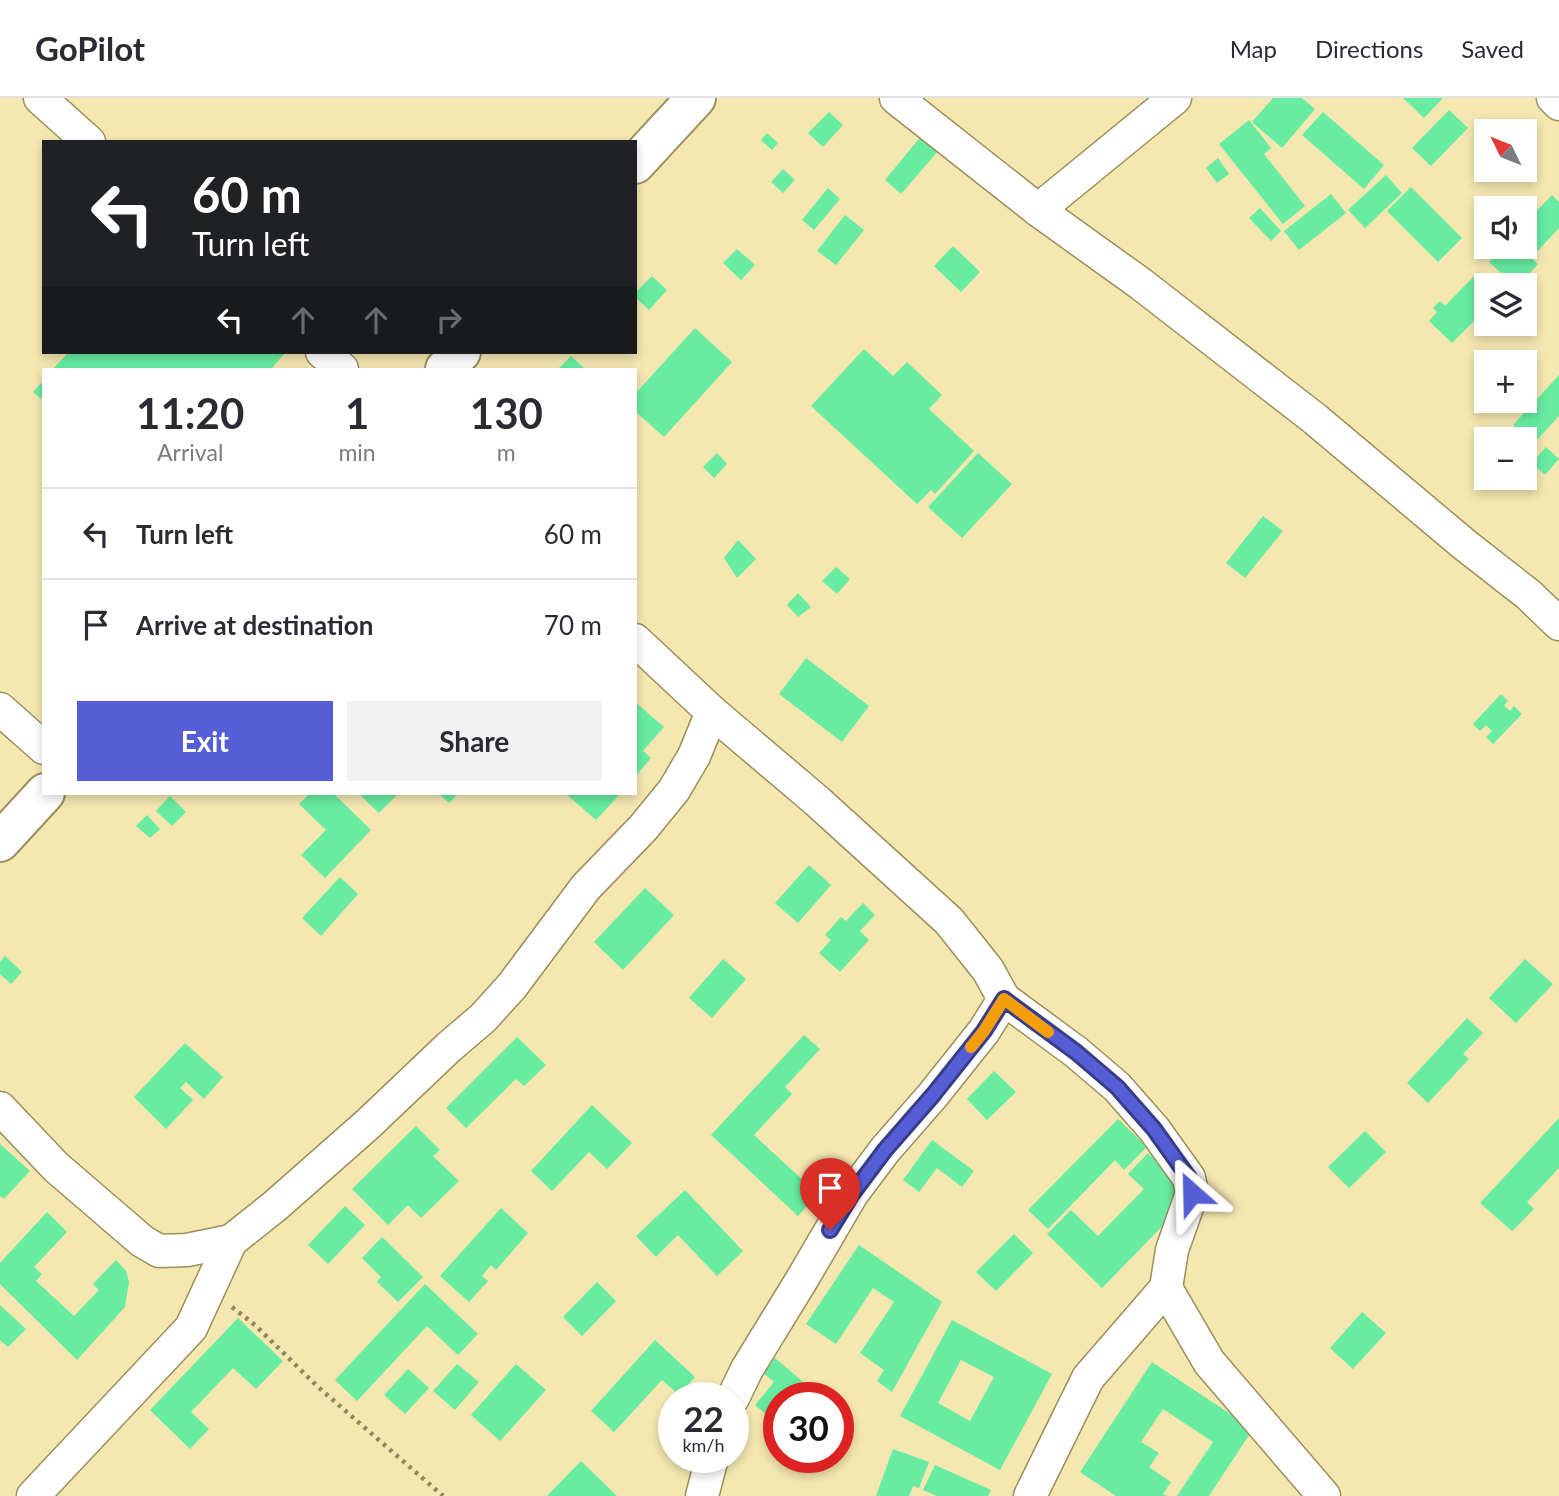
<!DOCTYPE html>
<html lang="en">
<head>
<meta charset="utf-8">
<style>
	:root { --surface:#fff; --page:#f2f2f3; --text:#2b2b33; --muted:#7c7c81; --line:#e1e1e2; --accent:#565ed5 }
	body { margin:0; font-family:Lato,sans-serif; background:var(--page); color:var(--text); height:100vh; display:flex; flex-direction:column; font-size:26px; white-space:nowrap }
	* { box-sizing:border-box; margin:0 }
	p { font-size:23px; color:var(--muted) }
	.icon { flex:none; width:38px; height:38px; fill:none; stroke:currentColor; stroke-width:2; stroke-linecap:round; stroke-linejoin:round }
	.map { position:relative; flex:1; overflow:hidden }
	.side { position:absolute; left:42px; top:270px; width:595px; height:427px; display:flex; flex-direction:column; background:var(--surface); border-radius:0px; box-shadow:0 4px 10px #0003 }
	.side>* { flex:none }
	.top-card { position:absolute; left:42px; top:42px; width:595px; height:214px; border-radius:0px; box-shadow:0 4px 10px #0003; background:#202124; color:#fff; overflow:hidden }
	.needle { width:46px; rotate:313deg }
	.buttons { position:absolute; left:1474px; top:21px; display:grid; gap:14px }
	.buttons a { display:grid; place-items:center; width:63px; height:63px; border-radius:0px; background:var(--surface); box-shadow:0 4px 10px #0003; font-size:35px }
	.speed { position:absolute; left:658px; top:1284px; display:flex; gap:14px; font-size:35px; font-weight:700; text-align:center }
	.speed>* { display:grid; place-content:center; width:91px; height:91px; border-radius:50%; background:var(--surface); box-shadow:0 4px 10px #0003; line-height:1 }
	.speed small { font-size:18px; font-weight:400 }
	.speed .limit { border:10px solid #d22; background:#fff; color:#111 }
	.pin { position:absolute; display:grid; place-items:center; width:60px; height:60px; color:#fff; margin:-72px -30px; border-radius:50% 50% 50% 0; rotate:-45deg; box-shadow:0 0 7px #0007 }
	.pin .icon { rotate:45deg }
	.me { position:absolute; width:77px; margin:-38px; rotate:335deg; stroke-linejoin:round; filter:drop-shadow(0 0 5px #0008) }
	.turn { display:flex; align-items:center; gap:24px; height:147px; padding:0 35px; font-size:32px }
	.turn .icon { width:91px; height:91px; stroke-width:2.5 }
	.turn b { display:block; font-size:49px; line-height:60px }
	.lanes { display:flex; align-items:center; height:66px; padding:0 35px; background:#0003; justify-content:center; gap:35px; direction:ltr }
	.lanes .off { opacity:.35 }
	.eta { display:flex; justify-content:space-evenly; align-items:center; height:119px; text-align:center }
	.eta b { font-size:42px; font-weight:700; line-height:49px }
	.action { display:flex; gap:14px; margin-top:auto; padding:14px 35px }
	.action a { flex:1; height:80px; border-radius:0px; background:var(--accent); color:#fff; font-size:28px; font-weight:700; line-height:80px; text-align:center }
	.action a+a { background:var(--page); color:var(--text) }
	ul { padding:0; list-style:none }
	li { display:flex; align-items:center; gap:21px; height:91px; padding:0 35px; border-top:2px solid var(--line) }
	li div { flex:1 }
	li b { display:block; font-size:26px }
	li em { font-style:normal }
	header { display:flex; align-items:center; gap:42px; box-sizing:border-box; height:98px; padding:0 35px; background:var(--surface); border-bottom:2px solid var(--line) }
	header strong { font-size:33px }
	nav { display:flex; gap:38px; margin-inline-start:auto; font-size:24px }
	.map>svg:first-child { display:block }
	.building { fill:#67eca1; fill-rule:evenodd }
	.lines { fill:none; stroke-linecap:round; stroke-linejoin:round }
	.street-casing { stroke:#9b8f5b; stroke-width:35 }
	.secondary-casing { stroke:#9b8f5b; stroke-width:42 }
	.path { stroke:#918861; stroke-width:4.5; stroke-dasharray:3.5 5; stroke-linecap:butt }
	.street { stroke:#fff; stroke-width:32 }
	.secondary { stroke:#fff; stroke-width:38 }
	.route-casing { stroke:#383d8a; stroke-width:18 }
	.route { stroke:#565ed5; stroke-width:12 }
	.slow { stroke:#f59e0b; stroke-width:12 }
</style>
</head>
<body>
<header>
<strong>GoPilot</strong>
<nav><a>Map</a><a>Directions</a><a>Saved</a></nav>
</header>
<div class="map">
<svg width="1559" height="1398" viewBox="0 0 1559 1398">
	<rect width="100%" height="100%" fill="#f4e7b0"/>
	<g class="building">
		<path d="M1273,0H1302L1315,11L1282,50L1252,24Z"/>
		<path d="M1403,0H1443L1424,20Z"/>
		<path d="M1449,12L1468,30L1431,68L1412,50Z"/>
		<path d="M829,14L843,27L823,49L808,35Z"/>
		<path d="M1323,14L1384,67L1364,91L1302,37Z"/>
		<path d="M1249,22L1271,50L1264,56L1305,108L1283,126L1219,46Z"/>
		<path d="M767,35L778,45L772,52L761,42Z"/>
		<path d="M922,37L939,52L901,96L885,82Z"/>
		<path d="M1218,60L1229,76L1217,85L1206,70Z"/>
		<path d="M783,71L795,82L783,95L771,84Z"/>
		<path d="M1386,77L1402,95L1365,130L1348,112Z"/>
		<path d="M1411,89L1462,140L1438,164L1387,113Z"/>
		<path d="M828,90L840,101L814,132L802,122Z"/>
		<path d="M1331,96L1346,115L1299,152L1284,133Z"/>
		<path d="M1552,97L1559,104V130L1531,160L1538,166L1519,187H1514L1489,164L1503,149H1524V126Z"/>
		<path d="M1260,110L1281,133L1271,143L1249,120Z"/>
		<path d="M845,117L864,132L836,167L817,153Z"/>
		<path d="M953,148L980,174L961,194L934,168Z"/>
		<path d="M737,151L755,167L741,182L723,165Z"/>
		<path d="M1478,174L1491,187H1486V211L1452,245L1429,223L1437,214L1433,210L1440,203L1445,208Z"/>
		<path d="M652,178L667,192L649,212L635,199V195Z"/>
		<path d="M695,230L732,264L664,339L635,313V296Z"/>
		<path d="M864,251L893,278L907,264L942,297L929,311L974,353L935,396L931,392L917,406L811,308Z"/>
		<path d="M69,254H286L271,271H53Z"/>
		<path d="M571,258L585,271H558Z"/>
		<path d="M1559,277V318L1534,345L1513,327Z"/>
		<path d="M44,282V303L33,294Z"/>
		<path d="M1546,349L1559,361L1545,377L1532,365Z"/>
		<path d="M717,355L727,366L714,380L703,369Z"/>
		<path d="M978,355L1012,386L962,440L928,409Z"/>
		<path d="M1263,418L1283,433L1245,480L1226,465Z"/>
		<path d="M738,442L756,461L737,480L724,460Z"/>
		<path d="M836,469L850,481L837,496L822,483Z"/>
		<path d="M798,495L811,509L798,519L787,507Z"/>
		<path d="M806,560L869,608L842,644L779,596Z"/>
		<path d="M1501,596L1508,603L1504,607L1510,613L1514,608L1522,616L1493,646L1486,639L1492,633L1486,627L1480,633L1473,626Z"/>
		<path d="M635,604L664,629L643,653L651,660L635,679Z"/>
		<path d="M310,695H333L371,732L325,780L301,757L326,732L299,706Z"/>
		<path d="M358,695H399L379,715Z"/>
		<path d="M438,695H459L449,705Z"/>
		<path d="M565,695H621L596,722Z"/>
		<path d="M170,698L186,714L172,728L156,713Z"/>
		<path d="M147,717L160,731L150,740L136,728Z"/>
		<path d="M809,767L831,787L798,825L775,805Z"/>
		<path d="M340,779L358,796L321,838L302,820Z"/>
		<path d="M645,790L674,817L623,872L594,844Z"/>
		<path d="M863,805L875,817L860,833L869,842L840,874L819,855L831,842L825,837L841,819L846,823Z"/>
		<path d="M5,858L22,874L11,886L0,876V864Z"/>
		<path d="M723,861L746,881L712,920L689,900Z"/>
		<path d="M1525,861L1553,886L1516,925L1489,900Z"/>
		<path d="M1467,920L1483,935L1463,956L1469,961L1428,1005L1407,985Z"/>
		<path d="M804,937L820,951L785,989L792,996L754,1037L818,1096L798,1118L711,1037Z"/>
		<path d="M517,939L546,967L524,988L516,981L466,1030L446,1010Z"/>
		<path d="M185,945L223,979L204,1001L186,984L180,990L193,1002L166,1031L134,999Z"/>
		<path d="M994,973L1016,994L987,1022L967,1001Z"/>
		<path d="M592,1007L632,1045L607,1071L589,1054L552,1093L531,1073Z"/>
		<path d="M1559,1020V1070L1527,1104L1534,1111L1512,1133L1480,1105Z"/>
		<path d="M1118,1021L1147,1049L1124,1072L1115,1062L1048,1131L1028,1112Z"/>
		<path d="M416,1028L440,1052L433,1058L459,1083L421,1120L408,1107L388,1127L352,1091Z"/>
		<path d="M1365,1033L1386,1054L1349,1090L1328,1069Z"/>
		<path d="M932,1042L974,1073L962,1089L937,1070L919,1094L903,1082Z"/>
		<path d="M0,1046L30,1073L4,1101L0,1098Z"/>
		<path d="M1148,1055L1189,1095L1182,1108L1102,1190L1047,1136L1071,1112L1098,1138L1144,1091L1128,1076Z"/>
		<path d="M685,1092L743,1153L717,1178L678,1137L656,1159L636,1138Z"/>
		<path d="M345,1108L365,1127L328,1166L308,1147Z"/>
		<path d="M501,1110L528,1135L496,1172L491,1167L482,1178L488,1183L469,1204L440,1178Z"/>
		<path d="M47,1114L67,1134L34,1169L42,1176L36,1183L74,1218L99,1192L93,1186L116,1162L126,1173L129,1184L125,1209L77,1262L0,1186V1165Z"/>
		<path d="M1014,1136L1033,1155L996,1193L976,1174Z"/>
		<path d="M382,1139L423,1179L398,1204L377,1184L381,1179L362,1160Z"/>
		<path d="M859,1147L942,1204L892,1294L877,1283L884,1272L860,1255L894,1204L873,1190L836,1246L806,1226Z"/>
		<path d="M597,1184L616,1203L582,1238L563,1219Z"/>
		<path d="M425,1186L478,1236L458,1257L427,1228L357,1303L335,1282Z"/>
		<path d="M0,1207L26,1231L8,1249L0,1242Z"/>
		<path d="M1362,1214L1386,1235L1353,1271L1330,1250Z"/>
		<path d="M238,1220L283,1263L256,1291L233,1270L191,1314L209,1331L190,1351L150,1312Z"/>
		<path d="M952,1222L1052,1276L1000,1372L900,1318ZM961,1262L994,1279L970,1323L938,1305Z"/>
		<path d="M655,1242L695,1279L679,1297L662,1282L614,1334L591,1313Z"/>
		<path d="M775,1260L822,1300H779V1319L775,1324L755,1307L774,1284L763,1275Z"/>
		<path d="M1152,1264L1253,1331L1209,1398H1177L1213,1344L1163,1311L1141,1344L1159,1355L1149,1369L1171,1384L1163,1396L1167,1398H1116L1080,1374Z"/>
		<path d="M457,1266L479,1284L455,1312L433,1293Z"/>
		<path d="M516,1266L546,1292L500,1343L471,1317Z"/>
		<path d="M408,1271L429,1290L405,1316L384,1297Z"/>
		<path d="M893,1351L929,1364L919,1390L913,1388L909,1398H876Z"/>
		<path d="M581,1363L617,1398H547Z"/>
		<path d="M935,1367L991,1392L988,1398H937L923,1392Z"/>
	</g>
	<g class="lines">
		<g class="street-casing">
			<g id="street">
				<path d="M40,0L89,44"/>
				<path d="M896,0L1038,112L1141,186L1315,321L1465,447L1529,497L1559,526"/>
				<path d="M1553,0L1559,6"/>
				<path d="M1038,112L1175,0"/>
				<path d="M322,254L342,271"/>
				<path d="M635,542L712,614L817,703L949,823L988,872L1004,901L1076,954L1117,989L1154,1031L1189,1080L1192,1095L1172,1152L1166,1190L1209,1264L1324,1398"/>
				<path d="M0,611L44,650"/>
				<path d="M0,1010L56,1069L142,1143L159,1153L187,1152L231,1143"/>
				<path d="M733,1300L747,1271L801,1183L852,1096L885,1052L933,997L984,933L1004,901"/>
				<path d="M33,1398L191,1230L231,1143L275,1108L368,1026L449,949L483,920L512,888L586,789L643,730L674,692L694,658L712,614"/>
				<path d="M702,1398L712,1360"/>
				<path d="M1030,1398L1088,1280L1166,1190"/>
			</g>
		</g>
		<g class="secondary-casing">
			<g id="secondary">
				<path d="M635,66L696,0"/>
				<path d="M445,271L461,254"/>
				<path d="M0,744L45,695"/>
			</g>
		</g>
		<path class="path" d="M232,1209L255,1227L317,1288L443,1398"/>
		<use href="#street" class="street"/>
		<use href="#secondary" class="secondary"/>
	</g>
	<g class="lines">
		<g class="route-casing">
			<path id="route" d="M830,1132L852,1096L885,1052L933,997L984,933L1004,901L1076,954L1117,989L1154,1031L1189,1080L1192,1095"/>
		</g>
		<use href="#route" class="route"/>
		<path class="slow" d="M971,949L984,933L1004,901L1048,934"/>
	</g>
</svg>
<div class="buttons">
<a><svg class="needle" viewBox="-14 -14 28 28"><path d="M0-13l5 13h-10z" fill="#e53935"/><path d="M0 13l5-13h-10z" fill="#7c7c81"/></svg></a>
<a><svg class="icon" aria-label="sound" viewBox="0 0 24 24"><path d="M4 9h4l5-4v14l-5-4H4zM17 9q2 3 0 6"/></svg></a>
<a><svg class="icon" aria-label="layers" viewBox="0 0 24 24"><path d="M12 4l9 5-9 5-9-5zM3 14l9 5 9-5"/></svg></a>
<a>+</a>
<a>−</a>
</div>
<div class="speed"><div>22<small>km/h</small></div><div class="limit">30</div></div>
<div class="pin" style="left:830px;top:1132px;background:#d93025"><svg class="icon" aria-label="arrive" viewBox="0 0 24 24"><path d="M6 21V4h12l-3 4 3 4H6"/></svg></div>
<svg class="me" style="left:1192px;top:1095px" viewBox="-20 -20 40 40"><path d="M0-17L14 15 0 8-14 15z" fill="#565ed5" stroke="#fff" stroke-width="4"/></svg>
<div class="top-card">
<div class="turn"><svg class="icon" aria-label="left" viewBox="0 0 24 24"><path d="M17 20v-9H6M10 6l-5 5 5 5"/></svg><div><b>60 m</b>Turn left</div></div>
<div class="lanes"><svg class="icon" aria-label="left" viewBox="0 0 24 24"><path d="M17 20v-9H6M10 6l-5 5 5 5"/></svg><svg class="icon off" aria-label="ahead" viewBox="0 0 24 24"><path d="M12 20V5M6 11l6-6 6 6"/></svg><svg class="icon off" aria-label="ahead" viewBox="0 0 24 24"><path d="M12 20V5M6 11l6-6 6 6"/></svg><svg class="icon off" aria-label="right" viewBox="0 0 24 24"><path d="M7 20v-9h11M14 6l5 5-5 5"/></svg></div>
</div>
<section class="side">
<div class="eta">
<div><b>11:20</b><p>Arrival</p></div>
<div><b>1</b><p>min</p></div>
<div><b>130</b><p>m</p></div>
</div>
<ul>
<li><svg class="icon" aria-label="left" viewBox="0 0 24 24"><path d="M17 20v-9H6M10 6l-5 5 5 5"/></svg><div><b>Turn left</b></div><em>60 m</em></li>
<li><svg class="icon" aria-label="arrive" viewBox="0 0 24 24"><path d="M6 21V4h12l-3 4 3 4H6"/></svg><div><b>Arrive at destination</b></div><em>70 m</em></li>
</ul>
<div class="action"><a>Exit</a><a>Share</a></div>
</section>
</div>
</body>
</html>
